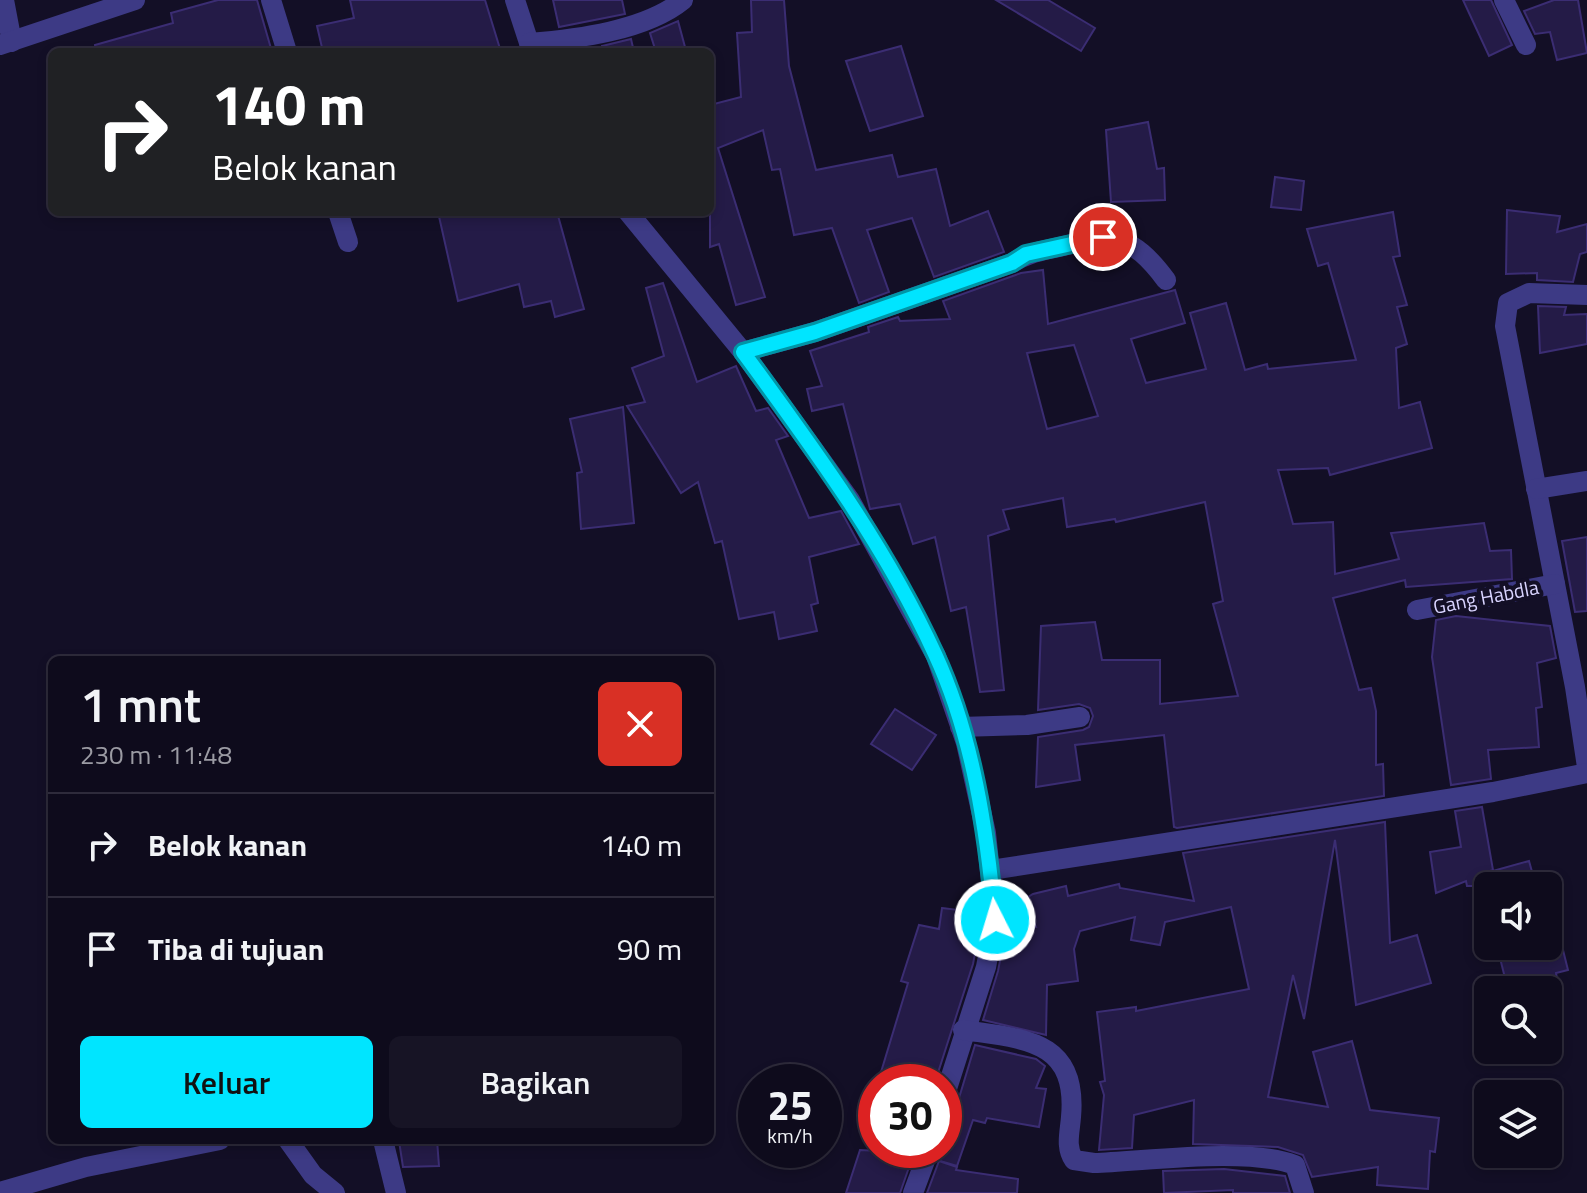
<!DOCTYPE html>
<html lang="id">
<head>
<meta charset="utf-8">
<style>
	:root { --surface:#0e0b1c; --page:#171425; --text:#f1f3f6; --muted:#9b9ba3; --line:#2e2b3b; --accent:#00e5ff }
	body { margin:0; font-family:"Titillium Web",sans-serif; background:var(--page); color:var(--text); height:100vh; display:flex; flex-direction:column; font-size:30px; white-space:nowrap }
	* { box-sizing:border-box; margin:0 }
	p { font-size:26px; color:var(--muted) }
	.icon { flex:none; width:44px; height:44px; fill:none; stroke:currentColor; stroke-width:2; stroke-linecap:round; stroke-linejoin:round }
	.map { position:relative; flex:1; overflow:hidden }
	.panel { position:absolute; left:48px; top:656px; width:666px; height:488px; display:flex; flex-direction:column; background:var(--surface); border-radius:12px; box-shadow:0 4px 12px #0003,0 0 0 2px var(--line) }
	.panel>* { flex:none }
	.guide { position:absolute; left:48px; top:48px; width:666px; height:168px; border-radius:12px; box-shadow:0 4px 12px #0003,0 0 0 2px var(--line); background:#202124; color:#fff; overflow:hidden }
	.controls { position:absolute; left:1474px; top:872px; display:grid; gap:16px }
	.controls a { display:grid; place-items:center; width:88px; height:88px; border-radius:12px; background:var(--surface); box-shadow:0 4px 12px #0003,0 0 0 2px var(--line); font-size:40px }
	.speed { position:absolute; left:738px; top:1064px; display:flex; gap:16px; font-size:40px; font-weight:700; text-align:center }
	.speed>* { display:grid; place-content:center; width:104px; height:104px; border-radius:50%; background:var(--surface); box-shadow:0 4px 12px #0003,0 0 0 2px var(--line); line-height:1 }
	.speed small { font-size:20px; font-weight:400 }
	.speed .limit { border:12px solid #d22; background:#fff; color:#111 }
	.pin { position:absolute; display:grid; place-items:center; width:68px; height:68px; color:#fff; margin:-34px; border:4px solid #fff; border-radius:50%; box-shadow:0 2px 8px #0007 }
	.me { position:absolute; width:88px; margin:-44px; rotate:355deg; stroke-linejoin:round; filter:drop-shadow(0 0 6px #0008) }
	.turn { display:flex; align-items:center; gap:28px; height:168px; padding:0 32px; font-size:36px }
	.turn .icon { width:104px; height:104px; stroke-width:2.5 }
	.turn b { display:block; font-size:56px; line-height:68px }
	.round { display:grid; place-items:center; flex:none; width:84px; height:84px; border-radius:12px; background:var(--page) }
	.summary { display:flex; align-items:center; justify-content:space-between; height:136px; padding:0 32px }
	h1 { font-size:48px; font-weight:600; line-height:60px }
	.primary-button { display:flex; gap:16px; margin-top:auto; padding:16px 32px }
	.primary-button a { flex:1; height:92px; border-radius:12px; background:var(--accent); color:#111; font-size:32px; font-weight:600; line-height:92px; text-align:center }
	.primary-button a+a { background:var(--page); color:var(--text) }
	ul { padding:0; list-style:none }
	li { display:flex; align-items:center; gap:24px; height:104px; padding:0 32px; border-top:2px solid var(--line) }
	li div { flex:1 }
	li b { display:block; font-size:30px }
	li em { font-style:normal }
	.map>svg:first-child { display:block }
	.building { fill:#241b47; stroke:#3b2d73; stroke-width:2; fill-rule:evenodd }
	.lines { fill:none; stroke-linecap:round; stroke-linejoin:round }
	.minor { stroke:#3d3a85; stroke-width:20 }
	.route-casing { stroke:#0095a6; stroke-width:20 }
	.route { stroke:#00e5ff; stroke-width:14 }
	.labels { text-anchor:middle; stroke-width:8; stroke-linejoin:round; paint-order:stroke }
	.street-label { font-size:20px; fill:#d9d4ff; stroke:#130f26 }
</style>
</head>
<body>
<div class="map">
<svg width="1587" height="1193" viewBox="0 0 1587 1193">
	<rect width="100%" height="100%" fill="#130f26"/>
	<g class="building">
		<path d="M218,0H257L272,52H96L95,45L173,23L171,13Z"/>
		<path d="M350,0H485L501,52H323L317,26L354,18Z"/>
		<path d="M553,0H622L625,14L559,27Z"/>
		<path d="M751,0H784L789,66L816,170L892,155L898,177L936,169L950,226L988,211L1004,252L934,277L912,218L867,230L889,292L859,303L832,228L794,235L780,169L772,170L763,130L718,148L765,297L736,305L719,244L710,247V105L741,97L737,33L752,32Z"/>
		<path d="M996,0H1048L1095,28L1081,51Z"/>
		<path d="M1463,0H1491L1512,45L1489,56Z"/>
		<path d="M1554,0H1578L1587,53L1557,60L1550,32L1535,34L1524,11Z"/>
		<path d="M678,21L685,47L656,52L650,33Z"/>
		<path d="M631,39L634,52H603L602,46Z"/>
		<path d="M901,46L923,116L870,131L846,61Z"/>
		<path d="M1148,122L1157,169L1164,168L1165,200L1111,202L1106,130Z"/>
		<path d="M1275,177L1304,181L1301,210L1271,207Z"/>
		<path d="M1507,210L1560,216L1557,232L1587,224V252L1580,254L1573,282L1537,280V273L1506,274Z"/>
		<path d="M438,212H557L584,309L555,317L551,301L524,307L519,284L458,301Z"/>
		<path d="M1393,212L1400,256L1393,257L1407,305L1397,307L1407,344L1396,348L1399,408L1420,402L1432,448L1330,475L1328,468L1278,470L1293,524L1333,522L1335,574L1399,559L1391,533L1484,523L1490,551L1511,550L1512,579L1406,587L1405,580L1333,598L1359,690L1371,688L1376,711V765L1383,764L1384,796L1177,828L1174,827L1164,735L1075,745L1080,780L1036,787L1038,737L1083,730L1089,727L1093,716L1090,708L1079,704L1038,710L1041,626L1095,622L1102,660H1160V704L1238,696L1213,604L1223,601L1205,502L1116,522L1115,519L1067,527L1063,498L1003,510L1009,529L988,536L1004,690L980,692L966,607L951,611L935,537L913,544L900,504L870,509L843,404L812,411L807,389L822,386L810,351L869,332L868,327L898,317L900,321L950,319L943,301L1021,273L1043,270L1048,324L1175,290L1185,323L1131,339L1146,383L1206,369L1190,313L1226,303L1245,370L1267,364L1268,369L1356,360L1328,263L1318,266L1307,229ZM1074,345L1098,416L1047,429L1027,353Z"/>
		<path d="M663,283L697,382L736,366L756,411L768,408L788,436L776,440L809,518L841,511L859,544L809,557L818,603L811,605L817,631L779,639L774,612L739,619L722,541L715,543L698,482L681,493L627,406L645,402L632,368L664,356L646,288Z"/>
		<path d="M1538,306L1566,307L1564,315L1587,314V344L1540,353Z"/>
		<path d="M623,407L634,523L581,529L577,473L582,472L570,419Z"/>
		<path d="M1587,537V611L1575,612L1562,541Z"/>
		<path d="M1456,616L1550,626L1556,658L1537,663L1542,707L1536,708L1539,747L1488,750L1491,779L1451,785L1432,657L1436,620Z"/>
		<path d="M895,709L936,735L912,770L871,744Z"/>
		<path d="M1482,807L1493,870L1482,874L1529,861L1536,886H1467L1466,881L1436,893L1430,852L1461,847L1455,811Z"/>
		<path d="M1385,822L1390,943L1417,935L1431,983L1356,1005L1335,840L1304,1019L1293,975L1268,1097L1328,1107L1313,1052L1352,1041L1370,1110L1439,1118L1435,1152L1430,1151L1428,1189L1377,1185L1378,1167L1312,1177L1303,1155L1278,1147L1193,1144L1194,1100L1134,1115L1132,1148L1099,1150L1104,1095L1100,1082L1105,1081L1097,1012L1136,1007V1011L1249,989L1231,907L1165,922L1160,945L1131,940L1135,917L1080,931L1074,949L1078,981L1047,985L1046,1035L983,1020L998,971L1007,925L1036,927L1025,899L1033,894L1066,886L1068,896L1119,884L1120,888L1194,901L1183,853Z"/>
		<path d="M942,908L975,912L973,923H981L973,964L935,1082H878L908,983L901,981L919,925L939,929Z"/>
		<path d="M1497,946H1562L1568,970L1556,973L1559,990H1508Z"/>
		<path d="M975,1045L1036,1059L1045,1066L1036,1088L1046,1089L1039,1127L987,1118L985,1123L973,1120L957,1166L940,1161Z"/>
		<path d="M437,1140L439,1166L403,1167L399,1141Z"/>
		<path d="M860,1150L914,1153L900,1193H846Z"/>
		<path d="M939,1161L957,1167L956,1170L1018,1179L1017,1193H927Z"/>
		<path d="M1224,1169L1285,1176L1290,1193H1233V1190L1164,1193L1163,1171Z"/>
	</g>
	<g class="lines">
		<g class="minor">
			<path d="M4,0L12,42"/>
			<path d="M271,0L287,52"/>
			<path d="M515,0L532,52"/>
			<path d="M1504,0L1526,45"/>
			<path d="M529,43C576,39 645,31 683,0"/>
			<path d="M0,45L135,0"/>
			<path d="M338,212L348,242"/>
			<path d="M628,212L743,352L850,500L936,656L966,743L986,833L995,920L986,967L944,1098"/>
			<path d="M1587,295L1529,293L1508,303L1505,326L1575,687L1587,767"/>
			<path d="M743,352L815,332L1012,263C1027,253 1042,251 1059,247C1112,234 1131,233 1166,280"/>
			<path d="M1536,489L1587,481"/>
			<path d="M1417,610L1555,584"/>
			<path d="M960,727L1027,725L1080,717"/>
			<path d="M991,870L1493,792L1587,773"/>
			<path d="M963,1030C1023,1039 1078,1039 1071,1117C1070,1132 1065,1147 1074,1160L1094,1163C1148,1161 1247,1147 1295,1165L1304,1193"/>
			<path d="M288,1140L313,1175L335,1193"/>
			<path d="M383,1140L396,1193"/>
			<path d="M0,1192L86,1167L220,1140"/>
			<path d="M913,1193L929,1150"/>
		</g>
	</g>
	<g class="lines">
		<g class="route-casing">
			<path id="route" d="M995,920C987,831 973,736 935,654C885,545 814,449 743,352L815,332L1012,263L1026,254L1103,237"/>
		</g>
		<use href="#route" class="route"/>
	</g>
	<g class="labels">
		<g class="street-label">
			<text transform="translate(1486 597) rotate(-11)" y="7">Gang Habdla</text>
		</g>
	</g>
</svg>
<div class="controls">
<a><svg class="icon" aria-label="sound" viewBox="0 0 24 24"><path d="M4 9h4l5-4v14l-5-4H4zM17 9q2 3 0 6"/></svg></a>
<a><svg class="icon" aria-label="search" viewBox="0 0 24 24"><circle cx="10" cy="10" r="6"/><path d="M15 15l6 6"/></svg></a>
<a><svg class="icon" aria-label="layers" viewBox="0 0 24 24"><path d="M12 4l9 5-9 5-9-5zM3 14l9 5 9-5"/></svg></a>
</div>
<div class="speed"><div>25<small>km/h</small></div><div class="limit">30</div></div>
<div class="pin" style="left:1103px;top:237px;background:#d93025"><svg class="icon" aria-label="arrive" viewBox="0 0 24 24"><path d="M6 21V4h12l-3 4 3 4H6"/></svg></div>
<svg class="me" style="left:995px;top:920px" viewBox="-20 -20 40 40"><circle r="17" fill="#00e5ff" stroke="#fff" stroke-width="3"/><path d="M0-11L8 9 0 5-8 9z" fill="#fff"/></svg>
<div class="guide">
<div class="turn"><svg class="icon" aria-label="right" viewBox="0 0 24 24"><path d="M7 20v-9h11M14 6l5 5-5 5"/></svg><div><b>140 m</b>Belok kanan</div></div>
</div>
<section class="panel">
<div class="summary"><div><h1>1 mnt</h1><p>230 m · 11:48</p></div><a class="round" style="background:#d93025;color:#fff"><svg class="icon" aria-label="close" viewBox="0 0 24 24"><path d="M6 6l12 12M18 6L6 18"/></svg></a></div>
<ul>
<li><svg class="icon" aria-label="right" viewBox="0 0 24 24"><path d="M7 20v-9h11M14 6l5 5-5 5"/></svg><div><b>Belok kanan</b></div><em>140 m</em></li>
<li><svg class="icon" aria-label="arrive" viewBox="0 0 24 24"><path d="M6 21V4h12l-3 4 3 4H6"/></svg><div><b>Tiba di tujuan</b></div><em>90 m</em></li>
</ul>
<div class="primary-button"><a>Keluar</a><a>Bagikan</a></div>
</section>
</div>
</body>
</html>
